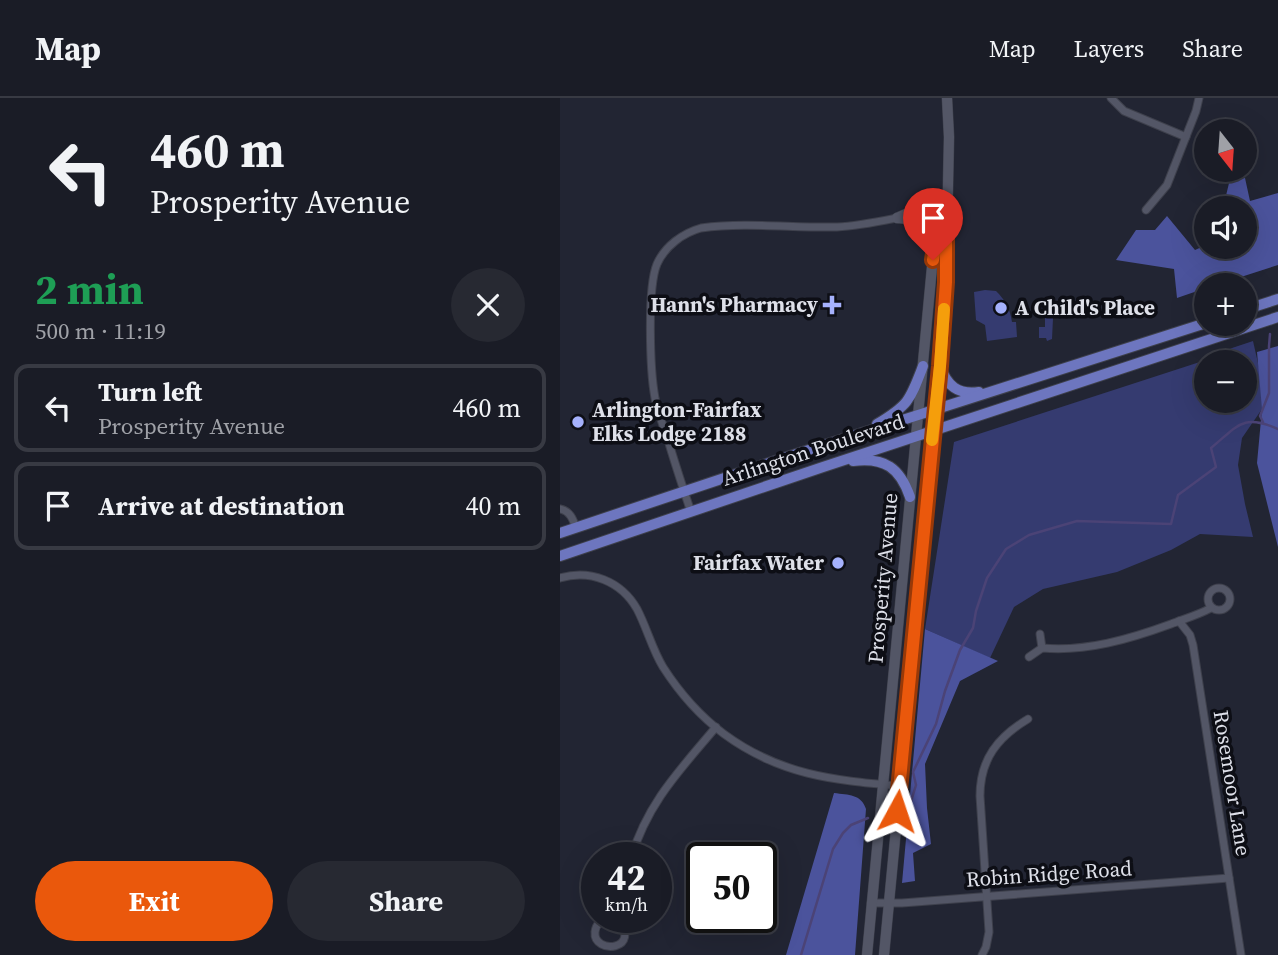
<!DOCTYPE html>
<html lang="en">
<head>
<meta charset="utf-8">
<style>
	:root { --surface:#1a1c26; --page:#272932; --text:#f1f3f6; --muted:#9fa1a7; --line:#383a43; --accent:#ea580c }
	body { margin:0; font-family:"Source Serif 4",serif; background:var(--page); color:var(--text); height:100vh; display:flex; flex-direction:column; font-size:26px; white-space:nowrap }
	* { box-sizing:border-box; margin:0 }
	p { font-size:23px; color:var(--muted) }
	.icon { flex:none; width:38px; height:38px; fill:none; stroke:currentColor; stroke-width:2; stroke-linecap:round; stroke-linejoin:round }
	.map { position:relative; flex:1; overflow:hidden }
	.side { display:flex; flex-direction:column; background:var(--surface); width:560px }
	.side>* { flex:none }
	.hud { background:#1a1c26; color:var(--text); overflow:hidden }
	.needle { width:46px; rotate:163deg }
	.controls { position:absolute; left:634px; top:21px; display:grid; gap:14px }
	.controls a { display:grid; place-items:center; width:63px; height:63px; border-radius:50%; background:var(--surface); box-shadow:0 7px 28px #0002,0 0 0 2px var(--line); font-size:35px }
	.speed { position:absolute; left:21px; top:744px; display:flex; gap:14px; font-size:35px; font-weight:700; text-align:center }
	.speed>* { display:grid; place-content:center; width:91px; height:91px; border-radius:50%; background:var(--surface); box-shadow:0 7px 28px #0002,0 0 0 2px var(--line); line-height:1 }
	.speed small { font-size:18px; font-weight:400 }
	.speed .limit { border:4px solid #111; border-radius:10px; background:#fff; color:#111 }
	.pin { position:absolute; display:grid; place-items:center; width:60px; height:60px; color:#fff; margin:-72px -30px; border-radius:50% 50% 50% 0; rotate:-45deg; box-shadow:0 0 7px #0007 }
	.pin .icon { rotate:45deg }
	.me { position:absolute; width:77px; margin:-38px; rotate:5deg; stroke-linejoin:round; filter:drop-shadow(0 0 5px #0008) }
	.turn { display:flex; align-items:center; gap:24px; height:147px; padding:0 35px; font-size:32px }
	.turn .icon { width:91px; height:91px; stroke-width:2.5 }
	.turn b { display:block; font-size:49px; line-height:60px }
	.round { display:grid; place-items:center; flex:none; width:74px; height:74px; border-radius:37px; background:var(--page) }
	.headline { display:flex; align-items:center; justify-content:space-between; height:119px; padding:0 35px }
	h1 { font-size:42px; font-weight:700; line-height:52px; color:#1e9e55 }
	.cta { display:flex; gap:14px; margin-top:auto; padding:14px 35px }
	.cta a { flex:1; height:80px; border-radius:42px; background:var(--accent); color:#fff; font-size:28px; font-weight:700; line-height:80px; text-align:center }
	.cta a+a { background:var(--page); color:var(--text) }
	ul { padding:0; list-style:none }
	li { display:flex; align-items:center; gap:21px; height:88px; margin:0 14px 10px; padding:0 21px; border:4px solid var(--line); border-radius:14px }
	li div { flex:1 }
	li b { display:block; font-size:26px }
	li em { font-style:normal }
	header { display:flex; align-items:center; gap:42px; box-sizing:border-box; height:98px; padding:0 35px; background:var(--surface); border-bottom:2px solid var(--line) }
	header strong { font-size:33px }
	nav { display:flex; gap:38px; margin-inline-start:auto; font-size:24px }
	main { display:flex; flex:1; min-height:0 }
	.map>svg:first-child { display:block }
	.green { fill:#353b70; fill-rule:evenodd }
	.forest { fill:#4b539c }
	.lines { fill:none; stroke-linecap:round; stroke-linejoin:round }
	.stream { stroke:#4b4376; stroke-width:2.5 }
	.minor-casing { stroke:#3e404c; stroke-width:9 }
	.secondary-casing { stroke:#3e404c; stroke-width:11 }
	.primary-casing { stroke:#3e404c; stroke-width:12 }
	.minor { stroke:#535666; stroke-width:7 }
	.secondary { stroke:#535666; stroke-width:10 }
	.primary { stroke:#6d76bf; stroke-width:10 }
	.route-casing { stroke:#983908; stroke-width:18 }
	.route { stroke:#ea580c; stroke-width:12 }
	.slow { stroke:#f59e0b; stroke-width:12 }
	.poi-dot { fill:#a5b1fc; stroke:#0d0e15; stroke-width:2.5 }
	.labels { text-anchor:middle; stroke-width:7; stroke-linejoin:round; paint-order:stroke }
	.poi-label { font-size:21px; font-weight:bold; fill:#dee0e9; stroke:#0d0e15; text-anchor:end }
	.street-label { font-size:21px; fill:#dee0e9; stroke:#0d0e15 }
</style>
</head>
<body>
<header>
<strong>Map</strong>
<nav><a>Map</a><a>Layers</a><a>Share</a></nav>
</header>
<main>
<section class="side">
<div class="hud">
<div class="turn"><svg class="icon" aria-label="left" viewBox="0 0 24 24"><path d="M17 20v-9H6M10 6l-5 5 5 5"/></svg><div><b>460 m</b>Prosperity Avenue</div></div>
</div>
<div class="headline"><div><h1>2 min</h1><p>500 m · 11:19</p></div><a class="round"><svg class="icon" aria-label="close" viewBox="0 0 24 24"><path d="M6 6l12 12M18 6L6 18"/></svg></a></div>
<ul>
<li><svg class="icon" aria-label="left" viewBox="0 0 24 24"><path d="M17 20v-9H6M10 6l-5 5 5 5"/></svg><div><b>Turn left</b><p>Prosperity Avenue</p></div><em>460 m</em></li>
<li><svg class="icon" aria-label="arrive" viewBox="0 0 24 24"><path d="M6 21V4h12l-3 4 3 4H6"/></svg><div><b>Arrive at destination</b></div><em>40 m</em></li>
</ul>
<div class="cta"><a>Exit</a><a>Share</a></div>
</section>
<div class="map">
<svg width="718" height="857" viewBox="0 0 718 857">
	<rect width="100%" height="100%" fill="#222533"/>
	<g class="green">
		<path d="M425,192L436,193C445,202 450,210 452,224H456L457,239L427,243L425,227L416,222L414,194Z"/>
		<path d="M484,200H494L492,241L487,243L486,240H479V229H485V219H479V203H484Z"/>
		<path d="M693,243L702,283V311L682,340L678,367L685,406L693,439L640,436L611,452L557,474L483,491L454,509L430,560L365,531L394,344L649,261L672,250ZM646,264H684V303H646Z"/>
	</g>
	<g class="forest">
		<path d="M685,80L690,103L718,95V167L656,187H646V190L617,200L614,171L556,162L576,132H595L607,118L635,152L646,147V149H684V110H663L670,81Z"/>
		<path d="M718,248V449L697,365L702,311L697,254Z"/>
		<path d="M365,531L438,563L400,583L365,666L367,710L371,746L353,755L355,783L342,785Z"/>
		<path d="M274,695C289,697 301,696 306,711L295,857H226Z"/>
	</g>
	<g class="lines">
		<g class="stream">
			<path d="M703,324L700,318L709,295V248L710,236"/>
			<path d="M349,710L356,687L353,674L376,626L385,593L400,552L413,530L416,513L427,480L446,451L469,437L517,423L611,426L618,397L656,369L651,350C678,328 682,315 718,331"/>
			<path d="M241,857L273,751L283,735L291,727L308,720"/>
		</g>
		<g class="minor-casing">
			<g id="minor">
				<path d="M551,0L564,13L626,39"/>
				<path d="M586,112L607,87L636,13L639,0"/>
				<path d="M0,411C10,413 13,421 16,430"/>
				<path d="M131,414C123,390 115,366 108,342C103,328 98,314 95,300C90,273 87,190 97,166C105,148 123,135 141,130C187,124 232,130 277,129C298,128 317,124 337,120"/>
				<path d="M0,480C30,471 61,483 77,511C87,530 92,551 103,569C119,594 140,618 164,636C220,677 272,682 339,688"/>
				<circle cx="659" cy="501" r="11"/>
				<path d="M619,523L630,537L633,547L681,857"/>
				<path d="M480,536L482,550"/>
				<path d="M469,559L482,550C526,554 570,541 611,526C624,521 638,517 651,510"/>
				<path d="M71,760C88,704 120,672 156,629"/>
				<path d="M311,805H342L669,780"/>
				<path d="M50,819C42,821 36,825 35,834C33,857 84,853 57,819"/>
				<path d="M422,857L426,849L429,834L420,698C420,661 438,639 468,621"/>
			</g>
		</g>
		<g class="secondary-casing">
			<g id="secondary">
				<path d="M337,120C353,112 368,107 386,109"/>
				<path d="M337,120C355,121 367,127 375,143"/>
				<path d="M307,857L372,169L377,135L384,113"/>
				<path d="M324,857L380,268L386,184L389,39L387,0"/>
			</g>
		</g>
		<g class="primary-casing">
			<g id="primary">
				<path d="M684,212L718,201"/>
				<path d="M380,268C387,288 398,297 419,294"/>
				<path d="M317,326C349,307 350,302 363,268"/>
				<path d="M293,363C325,359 340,370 350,399"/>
				<path d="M0,435L227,359L646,225"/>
				<path d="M0,458L263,369L718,219"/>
			</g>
		</g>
		<use href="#minor" class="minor"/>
		<use href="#secondary" class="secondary"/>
		<use href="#primary" class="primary"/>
	</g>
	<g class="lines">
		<g class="route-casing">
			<path id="route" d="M337,713L380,268L386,184V109L378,130L373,162"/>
		</g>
		<use href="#route" class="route"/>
		<path class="slow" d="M372,342L380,268L384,211"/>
	</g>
	<g class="poi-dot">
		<path d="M268.5 196.5h7v7h7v7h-7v7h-7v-7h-7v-7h7z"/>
		<circle cx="441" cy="210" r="7"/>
		<circle cx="18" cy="324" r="7"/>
		<circle cx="278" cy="465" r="7"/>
	</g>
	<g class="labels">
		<g class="poi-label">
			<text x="258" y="214">Hann's Pharmacy</text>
			<text x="455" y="217" text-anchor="start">A Child's Place</text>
			<text x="32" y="319" text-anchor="start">Arlington-Fairfax<tspan x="32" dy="24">Elks Lodge 2188</tspan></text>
			<text x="264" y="472">Fairfax Water</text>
		</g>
		<g class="street-label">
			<text transform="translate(253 352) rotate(-18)" y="7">Arlington Boulevard</text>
			<text transform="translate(323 480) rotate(-85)" y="7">Prosperity Avenue</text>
			<text transform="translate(672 685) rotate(81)" y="7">Rosemoor Lane</text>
			<text transform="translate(489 776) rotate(-4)" y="7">Robin Ridge Road</text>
		</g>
	</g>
</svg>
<div class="controls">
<a><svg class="needle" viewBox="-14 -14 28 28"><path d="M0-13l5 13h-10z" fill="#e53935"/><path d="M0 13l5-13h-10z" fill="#9fa1a7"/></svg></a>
<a><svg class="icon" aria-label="sound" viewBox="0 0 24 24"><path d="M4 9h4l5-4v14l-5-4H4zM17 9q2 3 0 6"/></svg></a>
<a>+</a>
<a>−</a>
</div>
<div class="speed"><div>42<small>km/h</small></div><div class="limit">50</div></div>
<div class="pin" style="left:373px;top:162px;background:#d93025"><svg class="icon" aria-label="arrive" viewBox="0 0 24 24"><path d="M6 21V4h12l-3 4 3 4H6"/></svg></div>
<svg class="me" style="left:337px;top:713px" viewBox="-20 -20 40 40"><path d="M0-17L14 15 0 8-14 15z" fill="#ea580c" stroke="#fff" stroke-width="4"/></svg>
</div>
</main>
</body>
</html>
